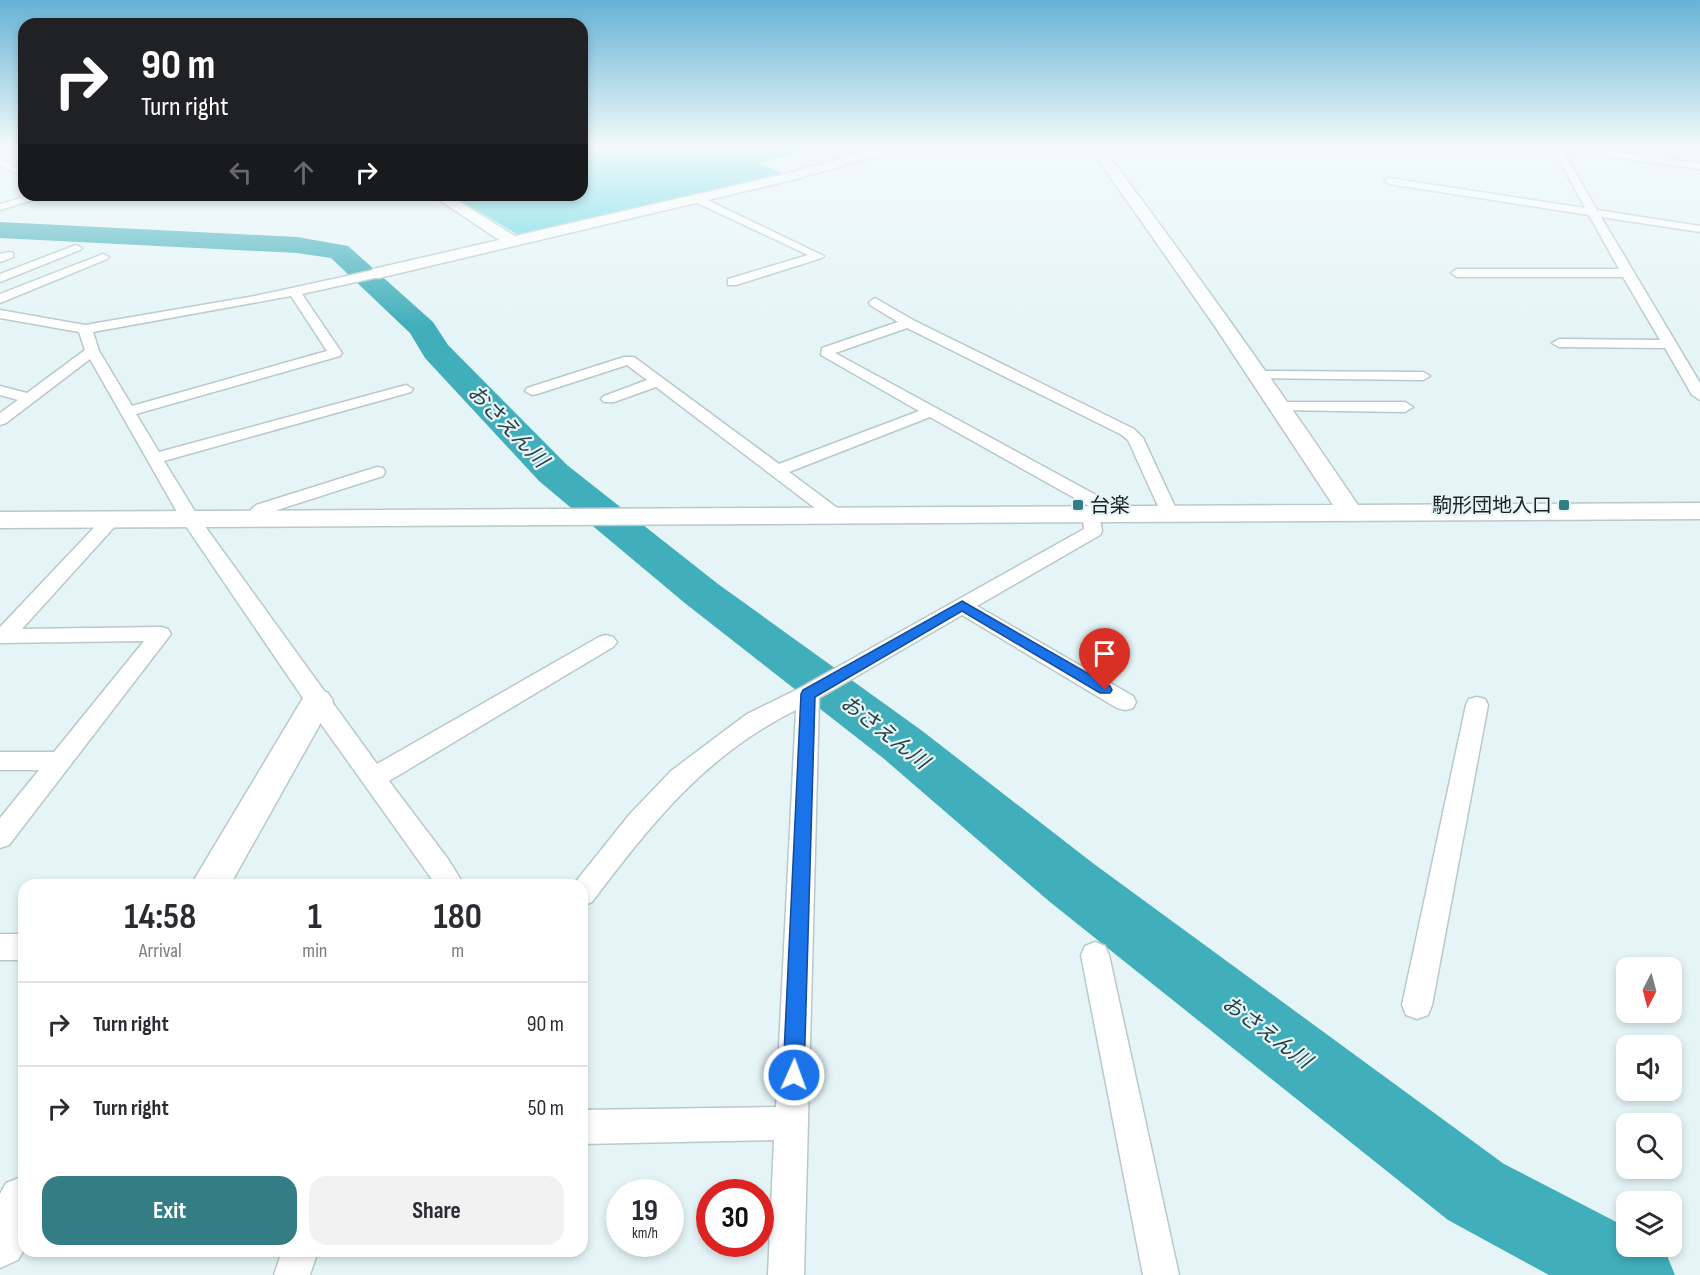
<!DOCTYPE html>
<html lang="en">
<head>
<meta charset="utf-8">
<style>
	:root { --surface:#fff; --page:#f2f2f3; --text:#2b2b33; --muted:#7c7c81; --line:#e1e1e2; --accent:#357d85 }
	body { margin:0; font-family:"Sofia Sans Condensed","Noto Sans JP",sans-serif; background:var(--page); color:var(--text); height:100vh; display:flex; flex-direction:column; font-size:22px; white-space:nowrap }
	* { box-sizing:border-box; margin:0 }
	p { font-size:20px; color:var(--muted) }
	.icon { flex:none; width:33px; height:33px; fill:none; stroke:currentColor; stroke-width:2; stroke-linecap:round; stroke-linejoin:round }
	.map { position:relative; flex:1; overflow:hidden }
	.side { position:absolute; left:18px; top:879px; width:570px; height:378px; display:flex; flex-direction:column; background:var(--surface); border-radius:18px; box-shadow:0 3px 9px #0003 }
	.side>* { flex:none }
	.hud { position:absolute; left:18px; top:18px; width:570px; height:183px; border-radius:18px; box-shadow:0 3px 9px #0003; background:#202124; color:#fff; overflow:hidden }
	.needle { width:39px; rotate:186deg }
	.controls { position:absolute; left:1616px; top:957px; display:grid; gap:12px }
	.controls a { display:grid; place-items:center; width:66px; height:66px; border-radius:12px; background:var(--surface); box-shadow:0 3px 9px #0003; font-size:30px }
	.speed { position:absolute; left:606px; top:1179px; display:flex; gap:12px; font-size:30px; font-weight:700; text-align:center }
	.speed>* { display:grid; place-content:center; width:78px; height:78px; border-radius:50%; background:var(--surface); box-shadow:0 3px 9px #0003; line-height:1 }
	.speed small { font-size:15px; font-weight:400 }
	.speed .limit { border:9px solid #d22; background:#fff; color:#111 }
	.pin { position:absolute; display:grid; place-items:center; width:51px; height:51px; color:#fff; margin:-62px -26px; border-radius:50% 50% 50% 0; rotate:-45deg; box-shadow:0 0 6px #0007 }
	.pin .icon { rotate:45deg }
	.me { position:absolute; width:66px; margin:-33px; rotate:2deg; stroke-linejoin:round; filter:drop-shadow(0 0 4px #0008) }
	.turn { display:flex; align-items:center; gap:21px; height:126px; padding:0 24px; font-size:27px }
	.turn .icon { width:78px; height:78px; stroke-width:2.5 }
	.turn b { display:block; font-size:42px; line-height:51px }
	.lanes { display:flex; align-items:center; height:57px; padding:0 24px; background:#0003; justify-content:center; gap:30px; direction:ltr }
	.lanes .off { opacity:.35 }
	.eta { display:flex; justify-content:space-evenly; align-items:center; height:102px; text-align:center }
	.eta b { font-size:36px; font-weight:700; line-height:42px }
	.primary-button { display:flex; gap:12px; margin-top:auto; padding:12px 24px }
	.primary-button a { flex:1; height:69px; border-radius:18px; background:var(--accent); color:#fff; font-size:24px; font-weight:700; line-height:69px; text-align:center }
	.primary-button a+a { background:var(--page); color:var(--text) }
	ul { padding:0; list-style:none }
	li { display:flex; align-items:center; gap:18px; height:84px; padding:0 24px; border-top:2px solid var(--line) }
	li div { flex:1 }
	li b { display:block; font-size:22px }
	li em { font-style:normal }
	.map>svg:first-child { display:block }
	.green { fill:#58d4e2 }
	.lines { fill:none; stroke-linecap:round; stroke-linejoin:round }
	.river { fill:#40aebb; fill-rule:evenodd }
	.street-casing { stroke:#b9c8ca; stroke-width:3 }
	.secondary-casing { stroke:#b9c8ca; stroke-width:3 }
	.street { fill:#fff; fill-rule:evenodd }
	.secondary { fill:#fff; fill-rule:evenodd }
	.route { fill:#1a73e8; stroke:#114b97; stroke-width:1.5 }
	.poi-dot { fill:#357d85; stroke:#e5f5f7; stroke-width:2 }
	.labels { text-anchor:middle; stroke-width:4.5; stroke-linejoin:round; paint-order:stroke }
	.poi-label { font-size:20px; fill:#1c2223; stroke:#e5f5f7; text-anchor:start }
	.water-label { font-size:21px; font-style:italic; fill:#243c40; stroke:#e5f5f7 }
</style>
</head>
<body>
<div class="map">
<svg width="1700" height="1275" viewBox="0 0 1700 1275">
	<rect width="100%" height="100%" fill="#e5f5f7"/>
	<path class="green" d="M591,148H814L759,163L787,175L520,236L451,195H582V150Z"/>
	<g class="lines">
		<path class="river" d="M0,222L297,237L348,246L433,322L448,345L567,465L718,584L921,730L1094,864L1504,1164L1626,1227V1246H1663L1675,1275H1549L1448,1220L1050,902L883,758L686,604L539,481L425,358L410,333L331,258L297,253L0,238Z"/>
		<g class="street-casing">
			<g id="street">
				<path d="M1553,148H1561L1597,210L1700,226V232L1601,217L1700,383V400L1692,395L1665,348L1559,347L1552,343L1559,339L1660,340L1623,277H1457L1451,273L1457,269H1619L1589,215L1389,184L1384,181L1389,178L1585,208Z"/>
				<path d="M1562,148H1585L1700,163V169L1566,151Z"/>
				<path d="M0,158L24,171V178L0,165Z"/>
				<path d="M32,195H49L0,210V204Z"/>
				<path d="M693,197H701L824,256L822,258L736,285H728V279L808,255L693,201Z"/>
				<path d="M76,245L82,248L80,250L0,282V274Z"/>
				<path d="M9,252L13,253V257L0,262V254Z"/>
				<path d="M103,254L109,257L107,259L0,303V294Z"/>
				<path d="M379,269L385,273L383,276L302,294L342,353L340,356L136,414L159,452L406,385L413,389L411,392L164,461L199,518L377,764L599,637L606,635L613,637L617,642L613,647L389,781L448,859L464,885H436L309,707L181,519L90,359L6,423L0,425V413L18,400L0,395V386L27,393L85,350L79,332L0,318V310L85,325L255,296ZM291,296L327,351L132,406L99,351L93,332Z"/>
				<path d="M875,298L913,320L1134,429L1143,438L1178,513L1175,517H1163L1128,440L1122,435L907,328L835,353L1107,501L1120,514L1117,518L1111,519L1099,513L1102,531L1100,535L977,606L1133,696L1136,702L1133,708L1125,710L1117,708L962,615L819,698L804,1275H768L774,1140L582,1144V1110L776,1107L796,710C705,755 652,823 592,902L582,906V885H573L629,815L671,771L747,714L800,688L1084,529L1082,514L1085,510H1096L930,417L789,472L844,513L847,517L844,521H832L656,387L614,402H604L601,399L604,396L647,380L627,365L537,394L532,395L525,391L527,388L624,357H634L779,464L919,411L821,355L822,348L898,322L870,305L869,302Z"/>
				<path d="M1258,371L1423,372L1430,376L1423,380L1253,378L1251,375L1253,372Z"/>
				<path d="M1281,402H1405L1413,407L1405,412L1276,410L1273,407Z"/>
				<path d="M377,467L383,468L385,472L383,476L268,513C261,519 257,523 247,521L244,517L256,505Z"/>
				<path d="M111,515L117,516L120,520L117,524L22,629L161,627L168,629L171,634L9,845L0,848V818L39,770H0V752H54L144,641L0,643V627L105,516Z"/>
				<path d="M1477,697L1485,699L1488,705L1432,1005L1428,1015L1417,1019L1406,1015L1402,1005L1466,705L1469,699Z"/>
				<rect x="0" y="934" width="24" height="26"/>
				<path d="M1095,942L1105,946L1109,955L1179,1275H1143L1081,955L1085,946Z"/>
				<path d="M282,1251H318L310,1275H274Z"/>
			</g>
		</g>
		<g class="secondary-casing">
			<g id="secondary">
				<path d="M876,148H896L895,151L792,180L379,278L373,277L370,273L373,269L499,240L432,195H449L515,236L789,173Z"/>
				<path d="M1090,148H1103C1191,265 1276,384 1358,505L1700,503V519L0,528V512L1333,505L1216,328Z"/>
				<path d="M317,689L328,693L333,701L230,885H191L306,693Z"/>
				<path d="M24,1176V1250L18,1260L0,1268V1194L6,1183Z"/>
			</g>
		</g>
		<use href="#street" class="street"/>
		<use href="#secondary" class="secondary"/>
	</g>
	<linearGradient id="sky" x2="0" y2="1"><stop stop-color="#65b2d6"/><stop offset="0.45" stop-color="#f3fafb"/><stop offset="1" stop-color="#f3fafb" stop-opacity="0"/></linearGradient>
	<rect width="1700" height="326" fill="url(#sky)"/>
	<path class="route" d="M962,601L1110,686L1112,690L1110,693H1100L962,611L815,697L804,1075L801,1083L794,1086L786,1083L783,1075L801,694L803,690Z"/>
	<g class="poi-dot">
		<rect x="1072" y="499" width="12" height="12" rx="3"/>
		<rect x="1558" y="499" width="12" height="12" rx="3"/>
	</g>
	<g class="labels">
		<g class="poi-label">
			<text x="1090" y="512">台楽</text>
			<text x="1552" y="512" text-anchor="end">駒形団地入口</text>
		</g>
		<g class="water-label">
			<text transform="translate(508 426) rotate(46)" y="7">おさえん川</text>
			<text transform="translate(885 732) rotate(38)" y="7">おさえん川</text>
			<text transform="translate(1267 1032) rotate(37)" y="7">おさえん川</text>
		</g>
	</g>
</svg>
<div class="controls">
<a><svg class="needle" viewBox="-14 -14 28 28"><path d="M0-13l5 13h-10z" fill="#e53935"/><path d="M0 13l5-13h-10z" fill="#7c7c81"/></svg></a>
<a><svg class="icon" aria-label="sound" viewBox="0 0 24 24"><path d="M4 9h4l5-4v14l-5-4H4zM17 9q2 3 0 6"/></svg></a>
<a><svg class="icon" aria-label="search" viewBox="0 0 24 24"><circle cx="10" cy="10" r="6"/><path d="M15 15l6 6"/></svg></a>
<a><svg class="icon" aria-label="layers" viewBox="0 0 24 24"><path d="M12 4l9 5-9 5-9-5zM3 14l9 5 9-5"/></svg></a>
</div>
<div class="speed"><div>19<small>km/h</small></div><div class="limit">30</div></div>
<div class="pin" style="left:1105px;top:690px;background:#d93025"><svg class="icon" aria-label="arrive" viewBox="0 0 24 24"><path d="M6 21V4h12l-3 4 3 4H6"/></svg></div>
<svg class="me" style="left:794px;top:1075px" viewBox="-20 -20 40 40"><circle r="17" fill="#1a73e8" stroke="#fff" stroke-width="3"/><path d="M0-11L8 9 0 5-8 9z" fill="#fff"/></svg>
<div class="hud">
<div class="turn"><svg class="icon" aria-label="right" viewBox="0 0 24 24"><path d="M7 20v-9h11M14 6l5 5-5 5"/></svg><div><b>90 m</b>Turn right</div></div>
<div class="lanes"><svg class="icon off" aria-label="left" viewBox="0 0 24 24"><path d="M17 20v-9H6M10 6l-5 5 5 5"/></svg><svg class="icon off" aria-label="ahead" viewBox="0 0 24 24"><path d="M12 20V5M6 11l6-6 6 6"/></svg><svg class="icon" aria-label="right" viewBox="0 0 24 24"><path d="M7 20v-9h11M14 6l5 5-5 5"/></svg></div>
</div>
<section class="side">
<div class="eta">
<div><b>14:58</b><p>Arrival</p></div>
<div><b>1</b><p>min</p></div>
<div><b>180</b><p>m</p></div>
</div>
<ul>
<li><svg class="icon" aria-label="right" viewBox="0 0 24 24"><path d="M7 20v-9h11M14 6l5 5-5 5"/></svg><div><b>Turn right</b></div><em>90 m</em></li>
<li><svg class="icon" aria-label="right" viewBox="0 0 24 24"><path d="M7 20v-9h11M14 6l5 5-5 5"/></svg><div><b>Turn right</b></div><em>50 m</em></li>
</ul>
<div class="primary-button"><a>Exit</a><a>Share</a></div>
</section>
</div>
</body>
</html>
